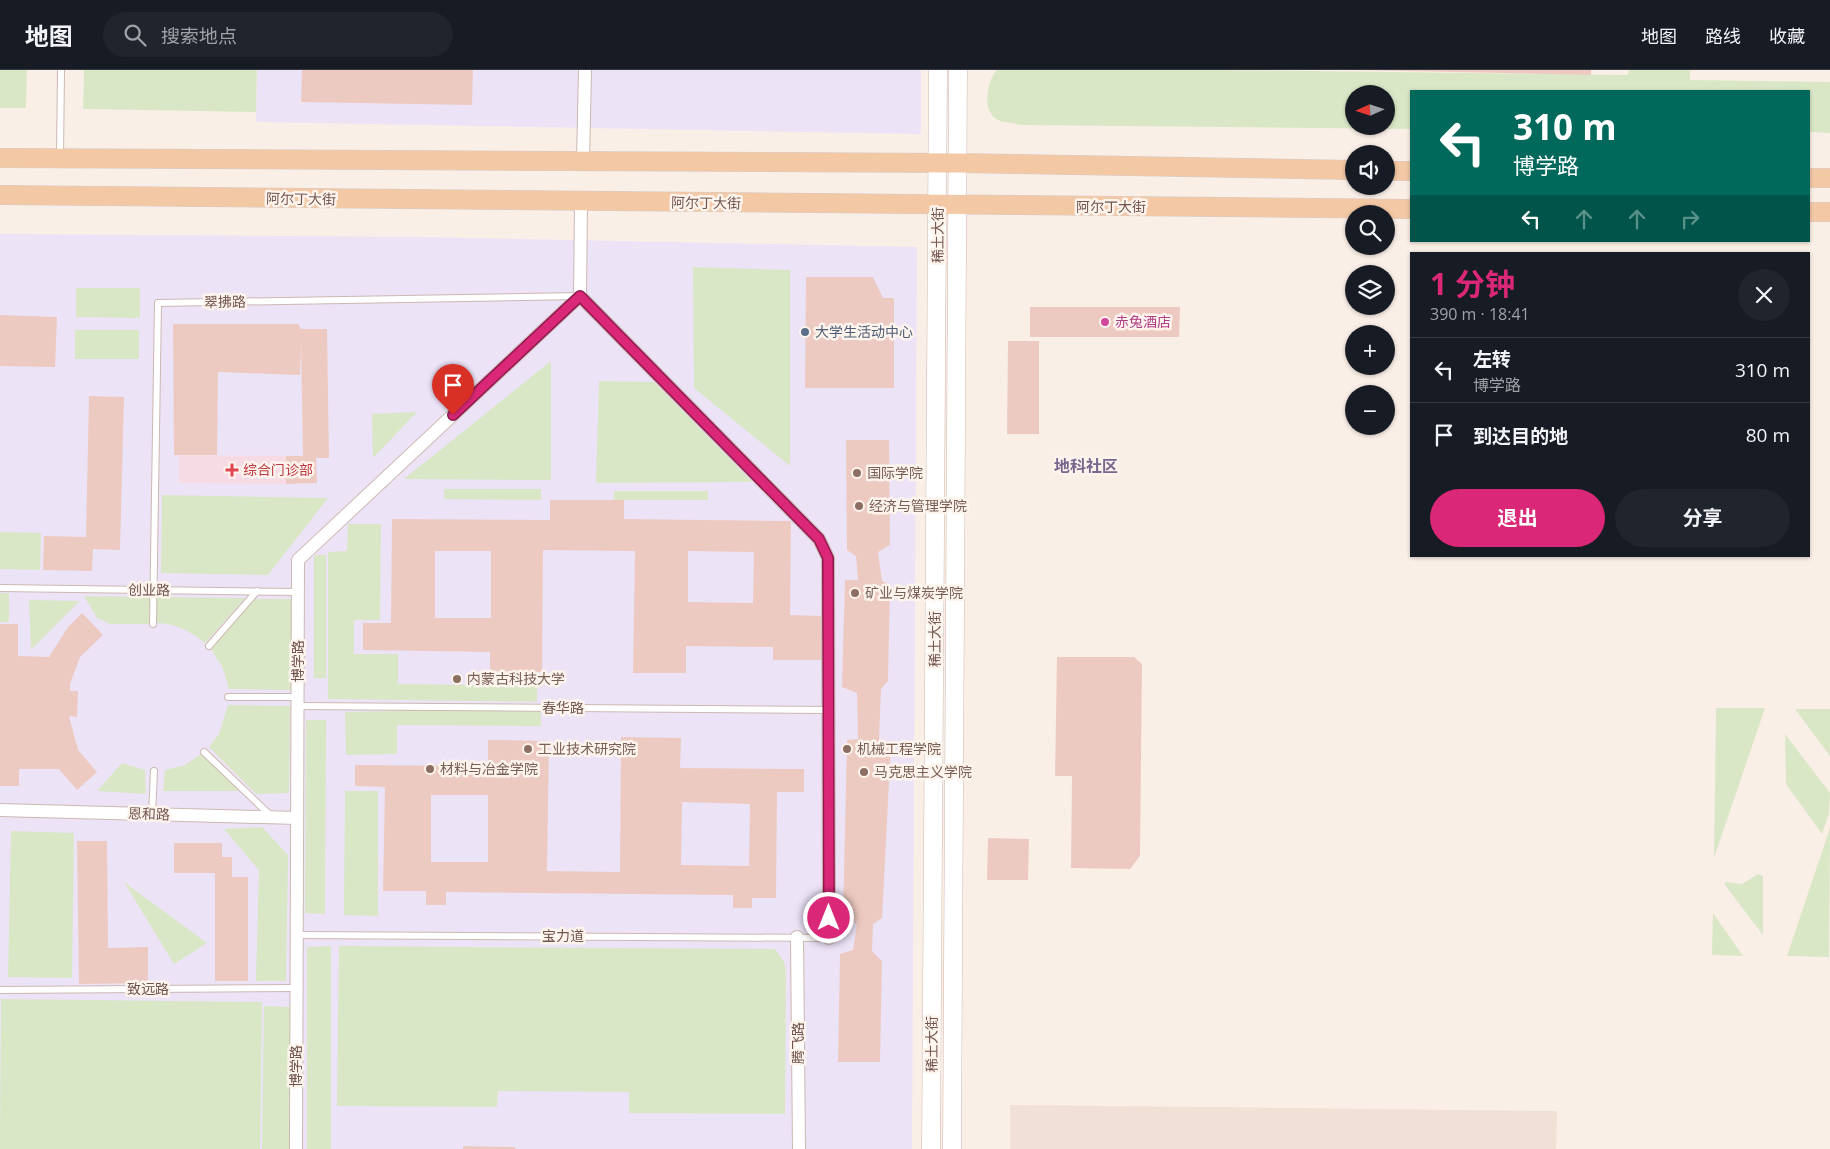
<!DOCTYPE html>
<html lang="zh">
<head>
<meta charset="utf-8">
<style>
	:root { --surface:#171b24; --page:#20242c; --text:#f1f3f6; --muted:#9ea1a6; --line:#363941; --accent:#db2777 }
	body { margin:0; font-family:"Open Sans","Noto Sans SC",sans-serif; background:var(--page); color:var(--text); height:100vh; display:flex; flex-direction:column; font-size:19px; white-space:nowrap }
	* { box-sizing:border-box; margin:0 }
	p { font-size:16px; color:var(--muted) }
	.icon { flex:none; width:28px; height:28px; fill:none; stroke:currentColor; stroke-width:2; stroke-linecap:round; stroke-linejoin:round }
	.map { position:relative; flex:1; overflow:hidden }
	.panel { position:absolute; left:1410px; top:182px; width:400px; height:305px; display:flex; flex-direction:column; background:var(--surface); border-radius:0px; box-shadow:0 1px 4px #0004 }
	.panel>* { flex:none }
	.top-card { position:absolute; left:1410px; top:20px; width:400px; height:152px; border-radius:0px; box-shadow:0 1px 4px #0004; background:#00695c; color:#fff; overflow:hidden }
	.needle { width:32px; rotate:267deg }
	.buttons { position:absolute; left:1345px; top:15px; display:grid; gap:10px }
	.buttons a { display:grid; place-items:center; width:50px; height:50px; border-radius:50%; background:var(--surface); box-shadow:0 1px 4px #0004; font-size:25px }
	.pin { position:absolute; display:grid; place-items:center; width:42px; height:42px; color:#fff; margin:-51px -21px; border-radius:50% 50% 50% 0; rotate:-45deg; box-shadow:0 0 5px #0007 }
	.pin .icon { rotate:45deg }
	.me { position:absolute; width:55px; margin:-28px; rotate:0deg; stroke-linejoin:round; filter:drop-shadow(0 0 4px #0008) }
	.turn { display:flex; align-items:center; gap:18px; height:105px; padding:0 20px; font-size:22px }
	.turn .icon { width:65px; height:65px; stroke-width:2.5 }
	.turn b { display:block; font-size:35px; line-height:42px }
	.lanes { display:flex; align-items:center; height:48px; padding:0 20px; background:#0003; justify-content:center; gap:25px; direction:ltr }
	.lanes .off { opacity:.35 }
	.round { display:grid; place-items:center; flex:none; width:52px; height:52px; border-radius:26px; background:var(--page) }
	.summary { display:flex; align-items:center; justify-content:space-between; height:85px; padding:0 20px }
	h1 { font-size:30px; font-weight:700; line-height:38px; color:var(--accent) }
	.button { display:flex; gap:10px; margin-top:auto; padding:10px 20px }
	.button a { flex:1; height:58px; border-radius:30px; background:var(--accent); color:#fff; font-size:20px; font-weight:700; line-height:58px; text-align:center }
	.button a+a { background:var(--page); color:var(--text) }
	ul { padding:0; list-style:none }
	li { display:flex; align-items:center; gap:15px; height:65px; padding:0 20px; border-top:1px solid var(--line) }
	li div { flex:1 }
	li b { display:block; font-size:19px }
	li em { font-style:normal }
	header { display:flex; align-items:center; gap:30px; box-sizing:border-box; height:70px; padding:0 25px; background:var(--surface); border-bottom:1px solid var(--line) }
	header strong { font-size:24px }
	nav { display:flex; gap:28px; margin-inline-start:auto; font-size:18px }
	.search { width:350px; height:45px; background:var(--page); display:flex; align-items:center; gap:12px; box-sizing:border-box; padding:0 18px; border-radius:28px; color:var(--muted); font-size:19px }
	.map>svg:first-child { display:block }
	.residential { fill:#f1e0d6 }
	.education { fill:#ece3f7 }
	.medical { fill:#f7dbe4 }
	.green { fill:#dae7c6; fill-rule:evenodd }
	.building { fill:#edcac1; fill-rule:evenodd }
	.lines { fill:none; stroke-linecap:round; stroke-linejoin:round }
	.service-casing { stroke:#cdb8b1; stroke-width:8 }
	.minor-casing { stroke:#cdb8b1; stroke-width:14 }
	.secondary-casing { stroke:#d0b7af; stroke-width:19 }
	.primary-casing { stroke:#d5ccca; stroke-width:20 }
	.service { stroke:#fff; stroke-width:6 }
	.minor { stroke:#fff; stroke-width:12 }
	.secondary { stroke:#fff; stroke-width:18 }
	.primary { stroke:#f3c8a5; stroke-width:19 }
	.route-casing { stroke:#8e194d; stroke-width:12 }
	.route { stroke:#db2777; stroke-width:9 }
	.hotel-dot { fill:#d1479c; stroke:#fdf4ed; stroke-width:2 }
	.service-dot { fill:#5c6f8a; stroke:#fdf4ed; stroke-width:2 }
	.health-dot { fill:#e0444e; stroke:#fdf4ed; stroke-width:2 }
	.education-dot { fill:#8d6e63; stroke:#fdf4ed; stroke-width:2 }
	.labels { text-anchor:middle; stroke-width:5; stroke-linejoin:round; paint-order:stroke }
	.street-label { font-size:14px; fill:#72544e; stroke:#fdf4ed }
	.hotel-label { font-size:14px; fill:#b23c85; stroke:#fdf4ed; text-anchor:start }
	.service-label { font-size:14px; fill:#4e5e75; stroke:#fdf4ed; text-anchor:start }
	.health-label { font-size:14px; fill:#be3a42; stroke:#fdf4ed; text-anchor:start }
	.education-label { font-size:14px; fill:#785e54; stroke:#fdf4ed; text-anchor:start }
	.quarter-label { font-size:16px; font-weight:bold; fill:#79668e; stroke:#fdf4ed }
</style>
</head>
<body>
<header>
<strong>地图</strong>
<div class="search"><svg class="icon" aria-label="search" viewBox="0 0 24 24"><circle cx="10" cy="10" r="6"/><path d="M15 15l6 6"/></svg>搜索地点</div>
<nav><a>地图</a><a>路线</a><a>收藏</a></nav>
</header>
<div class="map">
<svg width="1830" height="1079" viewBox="0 0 1830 1079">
	<rect width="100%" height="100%" fill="#faefe7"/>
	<path class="residential" d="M1010,1035L1557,1041L1556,1079H1010Z"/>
	<g class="education">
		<path d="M257,0H921V64L256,52Z"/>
		<path d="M0,164L423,167L917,177L912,1079H0Z"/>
	</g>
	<path class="medical" d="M179,385L286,386V414L179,413Z"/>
	<g class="green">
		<path d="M0,0H27L26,38H0Z"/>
		<path d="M84,0H257L256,42L83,39Z"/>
		<path d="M997,0H1224L1628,5L1629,0H1690V10L1830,12V63L1809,62V21H1411V59L1021,55C1014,53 1005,53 998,50C981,42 987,10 997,0ZM1354,24H1386V56H1354Z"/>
		<path d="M693,197L790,200V396L694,318Z"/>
		<path d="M76,218H140V248L76,247Z"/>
		<rect x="75" y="260" width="64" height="29"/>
		<path d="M551,291V410L404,409Z"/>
		<path d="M599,311L654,312L752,412L596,413Z"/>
		<path d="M417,342L373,388L372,344Z"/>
		<path d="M444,419H541V430L444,429Z"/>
		<rect x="614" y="421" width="94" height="9"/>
		<path d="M162,425L328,428L268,505L161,503Z"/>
		<path d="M348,454H381L380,550H354V584H398V614L537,616V632L328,629V482L347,481Z"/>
		<path d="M0,462L41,463L40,500L0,499Z"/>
		<rect x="314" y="485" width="12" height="123"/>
		<rect x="0" y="523" width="9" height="29"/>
		<path d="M84,526L153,527V554H110L97,548Z"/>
		<path d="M157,527L245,528L205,573C191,562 176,553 157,553Z"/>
		<path d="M251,529H294L293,620L229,619L222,596L209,576Z"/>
		<path d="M29,530L80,531L31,580Z"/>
		<path d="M228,635L290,636L289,723L256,724L209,677L219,664Z"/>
		<path d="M1716,638H1765L1714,788Z"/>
		<path d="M396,639L541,640V656L397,655V684L346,685L345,642L396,641Z"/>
		<path d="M1795,639H1830V686Z"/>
		<path d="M306,650H326L325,844L305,843Z"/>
		<path d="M1785,664L1830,723L1829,743L1822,764L1786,714Z"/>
		<path d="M204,682L245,721H163L165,700L185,695Z"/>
		<path d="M122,693L145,700L146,724L97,721Z"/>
		<path d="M345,721H378V846L344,845Z"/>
		<path d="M262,757L288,785L286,911H256L259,800L224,759Z"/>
		<path d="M1830,758L1829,887L1787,886Z"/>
		<path d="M11,761L74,763L72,908L8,907Z"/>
		<path d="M1758,804L1763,806V865L1725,815V812L1742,814Z"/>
		<path d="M124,812L207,873L174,894Z"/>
		<path d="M1713,843L1743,886L1712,885Z"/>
		<path d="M331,876V1079H307V877Z"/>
		<path d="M339,876L775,879L784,892L786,902L785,1044L629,1043V1022L498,1021L497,1037L337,1036Z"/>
		<path d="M1,929L262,932L260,1079H0Z"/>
		<path d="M264,936L290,937L289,1079H262Z"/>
	</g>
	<g class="building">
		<path d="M302,0H473L472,35L301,32Z"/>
		<path d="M1355,0H1591V5Z"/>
		<path d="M806,207H873L883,228H894V318H805Z"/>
		<path d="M1030,237H1180L1179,267H1030Z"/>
		<path d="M0,245L57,247L55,297L0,296Z"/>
		<path d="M173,254H298L301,259H327L329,388H316L317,413L286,414V386H303L301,274L300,305L218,302L217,385H174Z"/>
		<path d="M1008,271H1039V364H1007Z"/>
		<path d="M89,326L124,327L120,480L93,479L92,501L43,500L44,466L86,467Z"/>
		<path d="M846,370H889L890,475L878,482L882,511L890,515L888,611L881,619L879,670L891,673L882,848L873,854L872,881L882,891L880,992H838L840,884L853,880L857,854L843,848L847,670L858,669L857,623L842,617L845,510H858L856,486L847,480Z"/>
		<path d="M550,430H624V449L791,451L790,545L822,546V590H773V577L686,576V603H633L635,481L543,480L542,602L490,601V582L363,580V553H391L392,449L550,450ZM435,481H491V548H435ZM688,481L754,482L753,533L688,532Z"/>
		<path d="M82,543L103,565L80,587L70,614V621H78L77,647L69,646L78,680L97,702L77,720L59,699H19V716H0V554H18V586L49,587L68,557Z"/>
		<path d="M1057,587H1134L1142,594L1140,786L1130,799L1071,798L1072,706H1055Z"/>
		<path d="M621,667L681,668L680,698L804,699V722H777L776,828H752V838H733V825L446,822V835H426V821H383L385,717L355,716V695L488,696V670L549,671L547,801L620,802ZM431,725H488V792H431ZM682,732L750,734L749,796L681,795Z"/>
		<path d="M988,768L1029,769L1028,810H987Z"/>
		<path d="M77,771H107L108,878L148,877V913L79,914Z"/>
		<path d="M174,773H222V787H232V807H248V911H215V803H174Z"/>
		<path d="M463,1076L515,1077V1079H463Z"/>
	</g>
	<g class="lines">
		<g class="service-casing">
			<g id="service">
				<path d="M60,87L61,0"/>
				<path d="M0,518L298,522"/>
				<path d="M153,554L158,233L579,226"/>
				<path d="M209,576L257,521"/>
				<path d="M228,627H297"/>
				<path d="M297,636L829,640"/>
				<path d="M204,682L271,746"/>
				<path d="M152,744L154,701"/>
				<path d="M296,865L829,868"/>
				<path d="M0,920L296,918"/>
			</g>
		</g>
		<g class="minor-casing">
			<g id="minor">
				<path d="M583,91L585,0"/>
				<path d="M580,226L819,469L828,488L829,868"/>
				<path d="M580,226L581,132"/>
				<path d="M0,740L297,748"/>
				<path d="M797,867L799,1079"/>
				<path d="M296,1079L298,490L580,226"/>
			</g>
		</g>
		<g class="secondary-casing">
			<g id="secondary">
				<path d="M931,1079L938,0"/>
				<path d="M952,1079L958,0"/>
			</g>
		</g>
		<g class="primary-casing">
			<g id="primary">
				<path d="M0,88L957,93L1354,100"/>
				<path d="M1386,101H1411"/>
				<path d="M1809,108H1830"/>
				<path d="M0,125L1411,139"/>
				<path d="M1809,142H1830"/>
			</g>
		</g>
		<use href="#service" class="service"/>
		<use href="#minor" class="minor"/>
		<use href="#secondary" class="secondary"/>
		<use href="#primary" class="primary"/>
	</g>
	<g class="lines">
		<g class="route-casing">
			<path id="route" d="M453,345L580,226L819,469L828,488L829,848"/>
		</g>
		<use href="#route" class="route"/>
	</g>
	<circle class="hotel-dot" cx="1105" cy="252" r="5"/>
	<circle class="service-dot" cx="805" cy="262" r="5"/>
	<path class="health-dot" d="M229.5 392.5h5v5h5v5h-5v5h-5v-5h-5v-5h5z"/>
	<g class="education-dot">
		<circle cx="857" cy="403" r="5"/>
		<circle cx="859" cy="436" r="5"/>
		<circle cx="855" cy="523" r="5"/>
		<circle cx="457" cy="609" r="5"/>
		<circle cx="528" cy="679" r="5"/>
		<circle cx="847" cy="679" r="5"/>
		<circle cx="430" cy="699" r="5"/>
		<circle cx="864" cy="702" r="5"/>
	</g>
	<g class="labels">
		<g class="street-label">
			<text transform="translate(301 129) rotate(1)" y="5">阿尔丁大街</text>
			<text transform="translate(706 133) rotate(1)" y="5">阿尔丁大街</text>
			<text x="1111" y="142">阿尔丁大街</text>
			<text transform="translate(938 165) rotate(-90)" y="5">稀土大街</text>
			<text transform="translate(225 232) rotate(-1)" y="5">翠拂路</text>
			<text transform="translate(149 520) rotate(1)" y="5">创业路</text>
			<text transform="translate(935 569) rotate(-90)" y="5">稀土大街</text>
			<text transform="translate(298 591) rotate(-90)" y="5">博学路</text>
			<text x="563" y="643">春华路</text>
			<text transform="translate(149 744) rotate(2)" y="5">恩和路</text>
			<text x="563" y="871">宝力道</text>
			<text x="148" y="924">致远路</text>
			<text transform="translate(798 973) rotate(-90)" y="5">腾飞路</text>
			<text transform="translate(932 974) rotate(-90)" y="5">稀土大街</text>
			<text transform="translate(296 996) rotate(-90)" y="5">博学路</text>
		</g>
		<g class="hotel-label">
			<text x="1115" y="257">赤兔酒店</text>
		</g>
		<g class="service-label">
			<text x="815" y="267">大学生活动中心</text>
		</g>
		<g class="health-label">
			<text x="243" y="405">综合门诊部</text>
		</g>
		<g class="education-label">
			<text x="867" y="408">国际学院</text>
			<text x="869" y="441">经济与管理学院</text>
			<text x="865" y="528">矿业与煤炭学院</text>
			<text x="467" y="614">内蒙古科技大学</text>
			<text x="538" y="684">工业技术研究院</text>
			<text x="857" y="684">机械工程学院</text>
			<text x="440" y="704">材料与冶金学院</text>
			<text x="874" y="707">马克思主义学院</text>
		</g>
		<g class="quarter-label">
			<text x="1086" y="402">地科社区</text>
		</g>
	</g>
</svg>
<div class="buttons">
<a><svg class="needle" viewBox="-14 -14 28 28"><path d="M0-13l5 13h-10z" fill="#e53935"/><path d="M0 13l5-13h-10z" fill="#9ea1a6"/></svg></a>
<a><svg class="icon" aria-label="sound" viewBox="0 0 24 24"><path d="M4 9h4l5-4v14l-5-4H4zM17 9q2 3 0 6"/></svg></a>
<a><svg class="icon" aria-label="search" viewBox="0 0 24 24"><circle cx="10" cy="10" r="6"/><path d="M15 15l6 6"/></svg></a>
<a><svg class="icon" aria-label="layers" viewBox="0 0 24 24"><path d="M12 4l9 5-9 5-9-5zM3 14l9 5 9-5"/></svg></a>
<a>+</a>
<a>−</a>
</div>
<div class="pin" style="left:453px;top:345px;background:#d93025"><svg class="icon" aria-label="arrive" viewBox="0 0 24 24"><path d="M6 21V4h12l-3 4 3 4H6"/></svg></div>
<svg class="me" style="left:829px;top:848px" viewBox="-20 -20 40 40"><circle r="17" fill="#db2777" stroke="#fff" stroke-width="3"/><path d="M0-11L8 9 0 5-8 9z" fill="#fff"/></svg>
<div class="top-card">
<div class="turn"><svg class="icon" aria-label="left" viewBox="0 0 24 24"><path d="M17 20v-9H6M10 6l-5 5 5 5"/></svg><div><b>310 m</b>博学路</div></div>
<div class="lanes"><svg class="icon" aria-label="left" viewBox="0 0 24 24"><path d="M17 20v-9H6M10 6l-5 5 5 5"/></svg><svg class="icon off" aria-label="ahead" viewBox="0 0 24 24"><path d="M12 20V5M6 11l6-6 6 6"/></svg><svg class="icon off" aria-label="ahead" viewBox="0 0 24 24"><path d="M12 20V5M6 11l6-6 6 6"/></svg><svg class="icon off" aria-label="right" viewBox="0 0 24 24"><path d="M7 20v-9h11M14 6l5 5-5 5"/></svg></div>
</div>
<section class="panel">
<div class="summary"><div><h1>1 分钟</h1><p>390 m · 18:41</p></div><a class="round"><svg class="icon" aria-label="close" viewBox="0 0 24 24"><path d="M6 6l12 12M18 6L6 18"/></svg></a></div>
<ul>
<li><svg class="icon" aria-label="left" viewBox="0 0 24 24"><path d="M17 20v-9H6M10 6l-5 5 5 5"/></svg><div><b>左转</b><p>博学路</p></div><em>310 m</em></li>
<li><svg class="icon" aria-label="arrive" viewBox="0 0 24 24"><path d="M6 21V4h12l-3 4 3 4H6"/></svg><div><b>到达目的地</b></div><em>80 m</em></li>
</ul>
<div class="button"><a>退出</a><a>分享</a></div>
</section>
</div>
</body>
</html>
